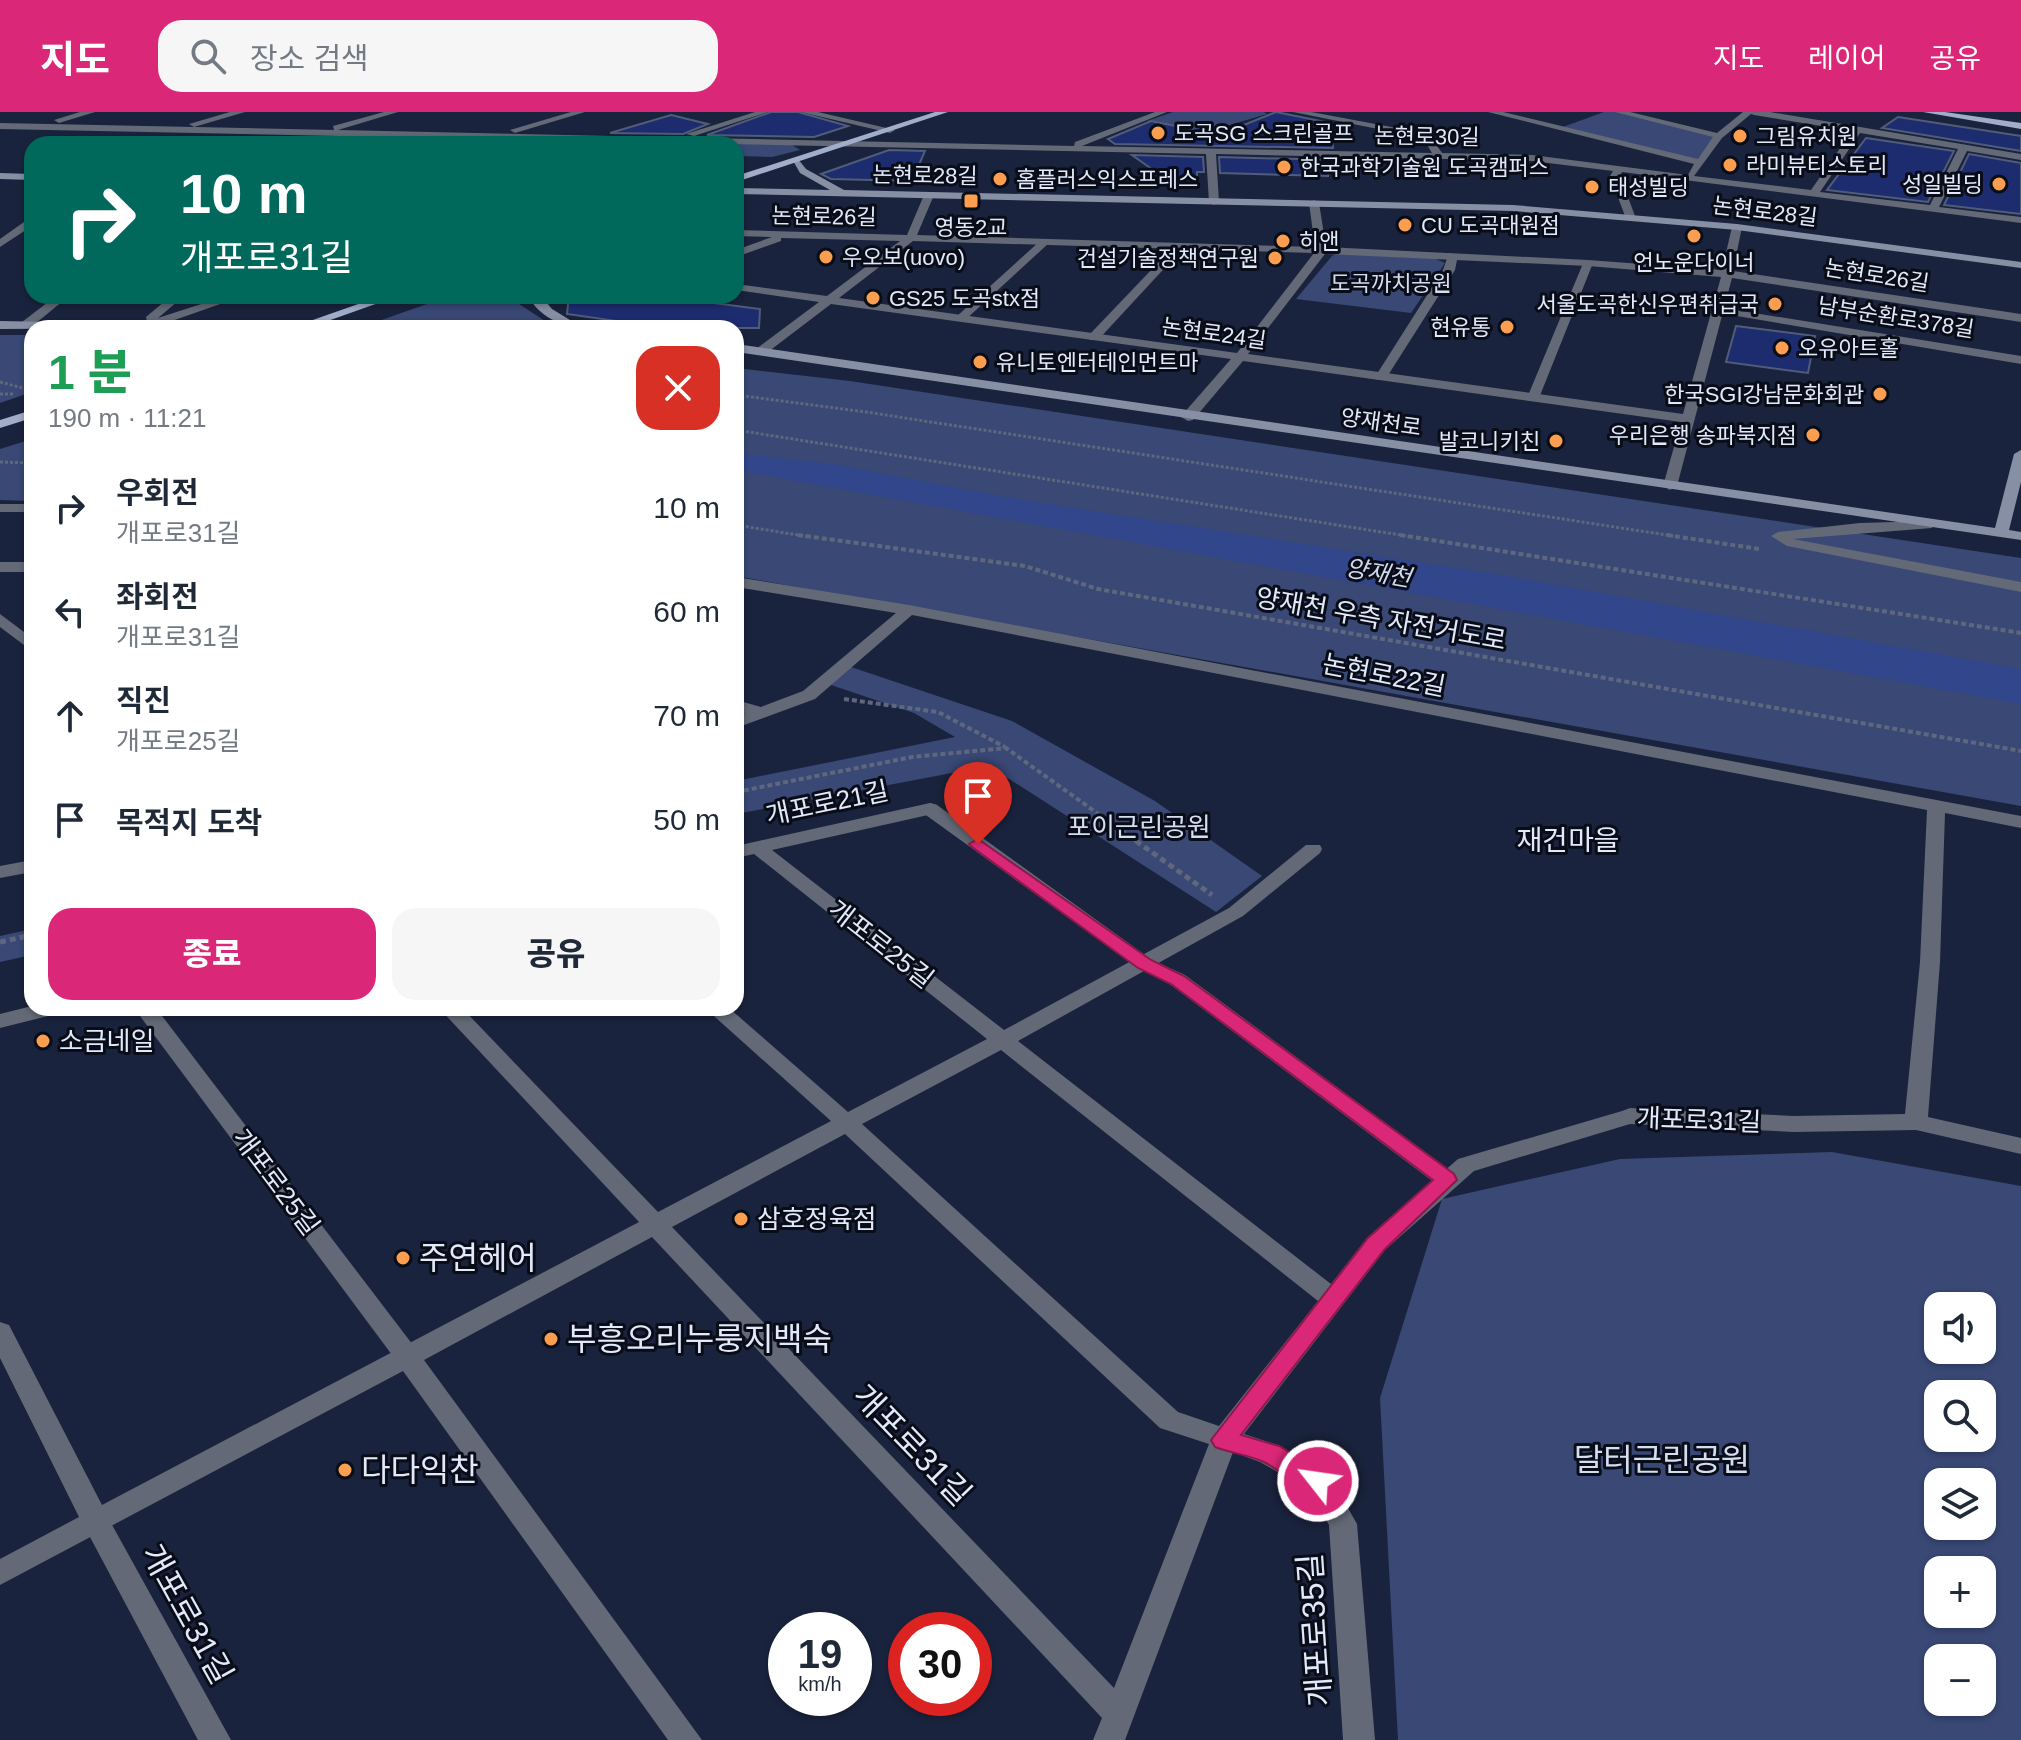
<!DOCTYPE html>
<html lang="ko">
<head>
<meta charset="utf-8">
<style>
	:root { --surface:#fff; --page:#f6f6f7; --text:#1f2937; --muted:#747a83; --accent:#db2777 }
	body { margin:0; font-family:Arial,"Noto Sans KR",sans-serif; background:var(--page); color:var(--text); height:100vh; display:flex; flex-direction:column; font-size:30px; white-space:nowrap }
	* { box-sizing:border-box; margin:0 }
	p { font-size:26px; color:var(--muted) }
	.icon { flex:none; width:44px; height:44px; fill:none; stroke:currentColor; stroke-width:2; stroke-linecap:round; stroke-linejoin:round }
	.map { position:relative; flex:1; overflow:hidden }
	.panel { position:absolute; left:24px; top:208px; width:720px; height:696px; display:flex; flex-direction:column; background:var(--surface); border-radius:24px; box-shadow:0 2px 6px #0004 }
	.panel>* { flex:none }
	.top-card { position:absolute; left:24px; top:24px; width:720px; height:168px; border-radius:24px; box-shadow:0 2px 6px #0004; background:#00695c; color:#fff; overflow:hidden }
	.tools { position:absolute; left:1924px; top:1180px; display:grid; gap:16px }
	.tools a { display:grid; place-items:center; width:72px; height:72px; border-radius:16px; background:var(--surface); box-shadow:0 2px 6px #0004; font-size:40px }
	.speed { position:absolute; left:768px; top:1500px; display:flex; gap:16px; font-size:40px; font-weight:700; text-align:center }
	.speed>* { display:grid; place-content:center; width:104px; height:104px; border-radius:50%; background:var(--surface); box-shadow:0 2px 6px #0004; line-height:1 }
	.speed small { font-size:20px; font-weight:400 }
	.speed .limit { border:12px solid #d22; background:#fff; color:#111 }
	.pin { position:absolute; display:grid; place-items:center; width:68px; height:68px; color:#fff; margin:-82px -34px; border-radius:50% 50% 50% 0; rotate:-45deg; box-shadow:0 0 8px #0007 }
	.pin .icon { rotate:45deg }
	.me { position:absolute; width:88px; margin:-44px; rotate:300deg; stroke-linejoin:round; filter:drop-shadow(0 0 6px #0008) }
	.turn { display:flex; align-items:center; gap:28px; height:168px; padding:0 24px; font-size:36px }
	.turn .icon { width:104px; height:104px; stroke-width:2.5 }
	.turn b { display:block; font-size:56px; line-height:68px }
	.round { display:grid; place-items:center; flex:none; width:84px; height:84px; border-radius:24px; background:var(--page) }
	.head { display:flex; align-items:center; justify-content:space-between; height:136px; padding:0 24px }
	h1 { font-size:48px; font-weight:800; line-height:60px; color:#1e9e55 }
	.action { display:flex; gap:16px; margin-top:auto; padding:16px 24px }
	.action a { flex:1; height:92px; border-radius:24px; background:var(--accent); color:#fff; font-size:32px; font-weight:800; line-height:92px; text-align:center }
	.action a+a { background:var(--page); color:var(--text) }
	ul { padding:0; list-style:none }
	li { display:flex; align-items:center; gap:24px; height:104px; padding:0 24px }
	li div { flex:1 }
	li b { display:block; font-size:30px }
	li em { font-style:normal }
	header { display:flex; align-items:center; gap:48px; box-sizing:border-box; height:112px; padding:0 40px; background:var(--accent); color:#fff }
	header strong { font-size:38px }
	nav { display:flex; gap:44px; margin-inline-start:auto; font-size:28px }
	.search { width:560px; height:72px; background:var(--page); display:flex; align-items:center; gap:20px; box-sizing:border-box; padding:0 28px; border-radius:24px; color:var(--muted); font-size:30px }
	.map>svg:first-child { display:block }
	.green { fill:#394875; fill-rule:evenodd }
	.water { fill:#32468b }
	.building { fill:#1c2c6f; stroke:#515c79; stroke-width:2 }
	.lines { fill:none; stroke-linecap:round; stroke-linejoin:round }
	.path-far2 { stroke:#5f677e; stroke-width:3; stroke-dasharray:3 2; stroke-linecap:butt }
	.path-far1 { stroke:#5f677e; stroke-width:4; stroke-dasharray:5 3; stroke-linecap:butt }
	.path { stroke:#5f677e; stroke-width:5; stroke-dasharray:6 4; stroke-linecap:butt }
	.lane { fill:#636976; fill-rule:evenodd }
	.street { fill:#636976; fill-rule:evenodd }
	.secondary { fill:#878fa5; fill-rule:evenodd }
	.primary { fill:#a2adc9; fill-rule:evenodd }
	.route { fill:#db2777; stroke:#8e194d; stroke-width:2 }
	.poi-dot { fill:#fb9e50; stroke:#090d18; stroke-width:3 }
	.labels { text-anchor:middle; stroke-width:6; stroke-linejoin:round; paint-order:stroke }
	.far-poi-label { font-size:22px; fill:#e2e9fb; stroke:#090d18; text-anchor:start }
	.far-street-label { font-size:22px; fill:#e2e9fb; stroke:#090d18 }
	.far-park-label { font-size:22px; fill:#d5ddf1; stroke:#090d18 }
	.far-water-label { font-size:24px; font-style:italic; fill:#d1d9ee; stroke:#090d18 }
	.street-label { font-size:26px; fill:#e2e9fb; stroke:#090d18 }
	.park-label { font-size:26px; fill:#d5ddf1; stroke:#090d18 }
	.poi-label { font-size:26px; fill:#e2e9fb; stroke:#090d18; text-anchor:start }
	.neighbourhood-label { font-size:28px; fill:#e2e9fb; stroke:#090d18 }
	.near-poi-label { font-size:32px; fill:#e2e9fb; stroke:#090d18; text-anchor:start }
	.near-street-label { font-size:32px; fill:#e2e9fb; stroke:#090d18 }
	.near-park-label { font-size:32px; fill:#d5ddf1; stroke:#090d18 }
</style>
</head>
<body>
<header>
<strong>지도</strong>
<div class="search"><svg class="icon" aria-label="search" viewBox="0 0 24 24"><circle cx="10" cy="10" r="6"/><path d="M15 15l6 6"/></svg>장소 검색</div>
<nav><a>지도</a><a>레이어</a><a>공유</a></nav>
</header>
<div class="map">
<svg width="2021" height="1628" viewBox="0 0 2021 1628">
	<rect width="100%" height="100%" fill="#1a233d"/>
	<g class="green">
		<path d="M1173,0H1264L1267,2L1206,20L1147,9Z"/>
		<path d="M1604,0H1619L1719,24L1699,50L1560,16Z"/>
		<path d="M706,31L792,33L800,38L772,45L736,44V32Z"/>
		<path d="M1337,142L1427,143L1445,151L1411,201L1296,187L1332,144Z"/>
		<path d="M450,184H517L516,190L551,213L370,212Z"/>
		<path d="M0,223H32V280L0,291Z"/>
		<path d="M736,256L850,269L2021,446V694L736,464Z"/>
		<path d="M32,327V389L0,388V337Z"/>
		<path d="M848,554L1012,609L1155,689L1262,764L1216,800L989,654L736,702V669L955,625L914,601L831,573Z"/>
		<path d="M32,817V843L0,850V824Z"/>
		<path d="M1832,1040L2021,1074V1628H1398L1380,1286L1442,1087L1620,1047ZM1938,1194H1982V1238H1938ZM1938,1282H1982V1326H1938ZM1938,1370H1982V1414H1938ZM1938,1458H1982V1502H1938ZM1938,1546H1982V1590H1938Z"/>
	</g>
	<path class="water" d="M736,341L833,352L1005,385L1507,464L2021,557V592L736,358Z"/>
	<g class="building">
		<path d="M771,0H798L848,14L814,25L707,23Z"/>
		<path d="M1276,0L1331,11L1333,36L1115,32L1108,27L1151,9L1219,23Z"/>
		<path d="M671,3L708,12L683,22L610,21Z"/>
		<path d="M1898,5L2021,24V39L1882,16Z"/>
		<path d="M1866,26L1954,39L1928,90L1827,78Z"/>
		<path d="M889,38L925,39L912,69L831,67L821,62Z"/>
		<path d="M1969,42L2021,51V102L1944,93Z"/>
		<path d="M1132,43L1203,45L1204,60H1197V67H1166Z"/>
		<path d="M1219,45L1334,48L1335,59H1329L1328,64L1220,61Z"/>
		<path d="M569,184H661L760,197L759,216H665L567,202Z"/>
		<path d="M1736,214L1815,224L1808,261L1726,250Z"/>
	</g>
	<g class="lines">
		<g class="path-far2">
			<path d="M0,270L30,278"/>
			<path d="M0,282H15"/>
			<path d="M736,283L866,300L1680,425"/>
			<path d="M736,318L1413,425"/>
			<path d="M0,350L32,351"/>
			<path d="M736,413L810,425"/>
		</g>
		<g class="path-far1">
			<path d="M798,423L1025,454L1098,477L2021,639"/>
			<path d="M1400,423L2021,521"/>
			<path d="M1667,423L1759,437"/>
			<path d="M844,587L938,600L1005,635"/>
			<path d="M736,680L912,645L1006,636L1139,731"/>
		</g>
		<g class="path">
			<path d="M1136,729L1212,783"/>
			<path d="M0,830L32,823"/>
		</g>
		<g class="lane">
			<path d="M1040,129L1049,131L964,209H956V205Z"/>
			<path d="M1176,132L1185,134L1098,228H1090V222Z"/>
			<path d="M1449,141L1458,143L1455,158L1385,268H1377L1375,265L1443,158Z"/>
			<path d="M1584,149L1593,151L1539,286L1528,289L1527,286Z"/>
			<path d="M1717,195L2021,244V252L1713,200V196Z"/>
			<path d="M930,691L937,693L1152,848L1185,863L1455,1062L1459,1068L1455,1074L1447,1076L1439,1074L1171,873L1138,856L923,701L921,697Z"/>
			<path d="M134,896H156L416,1237L420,1244L416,1251L407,1254L398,1251Z"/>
			<path d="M96,1398L106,1402L231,1628H198L82,1410L86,1402Z"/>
		</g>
		<g class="street">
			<path d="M80,0H95L59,11L54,8Z"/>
			<path d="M230,0H245L194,15L189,12Z"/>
			<path d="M384,0H398L338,18L1074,34L1075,30L1155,0H1167L1082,34L1432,41L1423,26L1293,0H1311L1429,22L1442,41L1532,43L1688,63L1694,52L1488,0H1503L1698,47L1713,25L1615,0H1630L1717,21L1743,0H1770L2021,42V48L1967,39L1939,95L2021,105V111L1622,60L1620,64L1635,104L1630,107L1625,104L1610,64L1613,59L1532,49L1216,42L1219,90L1214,93L1209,90L1206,42L0,17V11L334,18L333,14ZM1751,2L1754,3L1852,19L1811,78L1694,64L1722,26ZM1860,21L1958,37L1930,93L1820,80Z"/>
			<path d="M571,0H585L515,21L510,18Z"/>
			<path d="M755,0H768L694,24L686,22Z"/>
			<path d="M801,0H818L895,18L890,21Z"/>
			<path d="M929,80L934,83L917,123L1315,135L1309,91L1314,88L1319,91L1326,135L1588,148L1722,158L1732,115L1737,112L1742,115L1733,159L2021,202V210L1732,166L1677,374L1670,378L1663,374L1681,310L1243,249L1193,308L1188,309L1181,305L1183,302L1231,247L831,192L764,243H756V237L819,190L736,178V172L827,184L900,129L781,126V129L736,145V138L772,125L736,124V118L907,123L924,83ZM913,129L1314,141L1237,241L839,186ZM1325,142L1588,154L1721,165L1683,302L1248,242Z"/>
			<path d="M24,110H32V114L0,135V127Z"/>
			<path d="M56,184H69L30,216H22V210Z"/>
			<path d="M171,184H184L158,206L226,184H243L152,216H134L147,210L146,205Z"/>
			<rect x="0" y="392" width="32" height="8"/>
			<path d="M1927,409L1932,410V416L1793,427L2021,470V480L1787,434L1771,424L1778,420L1860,411Z"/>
			<rect x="0" y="450" width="32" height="10"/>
			<path d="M736,465L909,493L2021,704V716L1945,701L1940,850L1928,1005L2021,1026V1042L1916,1018L1794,1020L1630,1012L1474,1059L1385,1138L1244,1322L1280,1334L1328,1361L1357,1412L1375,1628H1343L1329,1413L1308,1377L1260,1350L1233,1340L1125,1628H1093L1102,1606L652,1125L424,1248L702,1628H668L403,1259L0,1473V1447L79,1405L0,1246V1210L9,1213L102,1393L639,1110L439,896H462L658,1100L831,1009L705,896H729L848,1000L987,927L754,742L736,746V734L930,691L937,693L939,697L937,701L772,738L1004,918L1229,796L1306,733H1320L1322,737L1320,741L1243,804L1018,929L1331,1172L1367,1126L1458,1047L1622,999L1630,996L1794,1004L1905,1002L1920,850L1927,698L912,503L815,587L736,616V605L745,602L736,599V588L761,595L803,579L896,501L736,475ZM1001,938L1318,1189L1219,1314L1178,1300L862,1012ZM845,1022L1160,1316L1209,1332L1114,1576L672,1115Z"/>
			<path d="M0,502L32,526V539L0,515Z"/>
			<path d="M32,748V760L0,766V754Z"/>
			<path d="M32,894L64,896L60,901L0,916V902Z"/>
		</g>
		<g class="secondary">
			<path d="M792,47H798L806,57L844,78L1513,93L1737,112L2021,150V156L1737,118L1513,99L736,82V76L830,78L800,61Z"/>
			<path d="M0,61L32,62V68L0,67Z"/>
			<path d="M529,184H541L552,197L583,216C564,216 536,203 529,184Z"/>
			<path d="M0,209L159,212L165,216L0,217Z"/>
			<path d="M736,232L1995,416L2014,342L2021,338V370L2009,418L2021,420V428L736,240Z"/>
		</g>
		<g class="primary">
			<path d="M935,0H948L736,70V64Z"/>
			<path d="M1923,0H1945L2021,11V17Z"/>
			<path d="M381,184H398L308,216H290Z"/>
			<path d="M32,298V306L0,316V308Z"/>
		</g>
	</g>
	<path class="route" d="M978,727L1151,848L1184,864L1454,1062L1457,1068L1384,1138L1241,1323L1279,1334L1326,1362L1330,1369L1326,1377C1305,1384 1283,1359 1264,1350C1249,1343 1231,1341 1215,1335L1211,1328L1368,1126L1433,1068L1171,872L1138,856L972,735L969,732Z"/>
	<g class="poi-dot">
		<circle cx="1158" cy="21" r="8"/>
		<circle cx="1740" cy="24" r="8"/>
		<circle cx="1730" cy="53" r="8"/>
		<circle cx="1284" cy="55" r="8"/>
		<circle cx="1000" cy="67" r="8"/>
		<circle cx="1999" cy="72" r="8"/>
		<circle cx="1592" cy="75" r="8"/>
		<rect x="963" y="81" width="16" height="16" rx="4"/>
		<circle cx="1405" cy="113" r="8"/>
		<circle cx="1694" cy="124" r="8"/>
		<circle cx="1283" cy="129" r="8"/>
		<circle cx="826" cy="145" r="8"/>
		<circle cx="1275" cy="146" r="8"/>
		<circle cx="873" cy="186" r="8"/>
		<circle cx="1775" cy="192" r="8"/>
		<circle cx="1507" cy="215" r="8"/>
		<circle cx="1782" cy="236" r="8"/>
		<circle cx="980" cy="250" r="8"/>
		<circle cx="1880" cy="282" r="8"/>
		<circle cx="1813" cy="323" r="8"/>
		<circle cx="1556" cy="329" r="8"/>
		<circle cx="43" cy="929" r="8"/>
		<circle cx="741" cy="1107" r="8"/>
		<circle cx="403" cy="1146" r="8"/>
		<circle cx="551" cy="1227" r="8"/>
		<circle cx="345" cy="1358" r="8"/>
	</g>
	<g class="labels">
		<g class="far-poi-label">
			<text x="1174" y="29">도곡SG 스크린골프</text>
			<text x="1756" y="32">그림유치원</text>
			<text x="1746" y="61">라미뷰티스토리</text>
			<text x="1300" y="63">한국과학기술원 도곡캠퍼스</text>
			<text x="1016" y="75">홈플러스익스프레스</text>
			<text x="1983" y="80" text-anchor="end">성일빌딩</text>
			<text x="1608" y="83">태성빌딩</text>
			<text x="1421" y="121">CU 도곡대원점</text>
			<text x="971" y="123" text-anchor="middle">영동2교</text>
			<text x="1299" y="137">히앤</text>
			<text x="842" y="153">우오보(uovo)</text>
			<text x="1259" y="154" text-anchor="end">건설기술정책연구원</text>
			<text x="1694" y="158" text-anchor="middle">언노운다이너</text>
			<text x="889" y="194">GS25 도곡stx점</text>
			<text x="1759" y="200" text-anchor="end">서울도곡한신우편취급국</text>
			<text x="1491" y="223" text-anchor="end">현유통</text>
			<text x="1798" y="244">오유아트홀</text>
			<text x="996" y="258">유니토엔터테인먼트마</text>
			<text x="1864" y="290" text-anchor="end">한국SGI강남문화회관</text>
			<text x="1797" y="331" text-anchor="end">우리은행 송파북지점</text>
			<text x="1540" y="337" text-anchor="end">발코니키친</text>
		</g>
		<g class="far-street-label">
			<text transform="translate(1427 24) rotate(1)" y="8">논현로30길</text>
			<text transform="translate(925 63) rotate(1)" y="8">논현로28길</text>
			<text transform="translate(1765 99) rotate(7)" y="8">논현로28길</text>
			<text transform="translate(824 104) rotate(1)" y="8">논현로26길</text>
			<text transform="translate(1877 163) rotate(9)" y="8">논현로26길</text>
			<text transform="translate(1896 205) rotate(9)" y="8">남부순환로378길</text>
			<text transform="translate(1214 221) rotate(8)" y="8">논현로24길</text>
			<text transform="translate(1381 310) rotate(8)" y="8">양재천로</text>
		</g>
		<g class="far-park-label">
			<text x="1391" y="179">도곡까치공원</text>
		</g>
		<g class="far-water-label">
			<text transform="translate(1378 461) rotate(10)" y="8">양재천</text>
		</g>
		<g class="street-label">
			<text transform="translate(1381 507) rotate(10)" y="9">양재천 우측 자전거도로</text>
			<text transform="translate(1384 563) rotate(11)" y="9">논현로22길</text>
			<text transform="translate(827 691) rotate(-12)" y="9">개포로21길</text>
			<text transform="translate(881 832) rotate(38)" y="9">개포로25길</text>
			<text transform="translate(1699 1008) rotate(2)" y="9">개포로31길</text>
			<text transform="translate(276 1070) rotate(53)" y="9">개포로25길</text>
		</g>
		<g class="park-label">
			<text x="1139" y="724">포이근린공원</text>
		</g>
		<g class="poi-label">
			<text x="59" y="938">소금네일</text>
			<text x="757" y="1116">삼호정육점</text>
		</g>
		<g class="neighbourhood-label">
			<text x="1568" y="738">재건마을</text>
		</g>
		<g class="near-poi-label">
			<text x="419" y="1157">주연헤어</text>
			<text x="567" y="1238">부흥오리누룽지백숙</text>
			<text x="361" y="1369">다다익찬</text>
		</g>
		<g class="near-street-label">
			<text transform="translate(912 1333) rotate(46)" y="11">개포로31길</text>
			<text transform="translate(187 1502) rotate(61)" y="11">개포로31길</text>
			<text transform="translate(1315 1518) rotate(-94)" y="11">개포로35길</text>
		</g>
		<g class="near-park-label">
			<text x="1662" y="1359">달터근린공원</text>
		</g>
	</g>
</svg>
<div class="tools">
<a><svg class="icon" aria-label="sound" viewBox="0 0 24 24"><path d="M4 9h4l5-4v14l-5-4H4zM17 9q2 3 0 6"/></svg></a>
<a><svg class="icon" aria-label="search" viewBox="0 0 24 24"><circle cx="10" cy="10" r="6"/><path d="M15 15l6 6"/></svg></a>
<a><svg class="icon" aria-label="layers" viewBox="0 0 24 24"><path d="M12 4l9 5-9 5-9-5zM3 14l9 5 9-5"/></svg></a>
<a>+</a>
<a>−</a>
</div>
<div class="speed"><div>19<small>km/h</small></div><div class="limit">30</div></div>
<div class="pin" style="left:978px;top:732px;background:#d93025"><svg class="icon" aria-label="arrive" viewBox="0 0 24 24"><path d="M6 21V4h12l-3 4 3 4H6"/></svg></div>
<svg class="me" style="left:1318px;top:1369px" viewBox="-20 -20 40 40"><circle r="17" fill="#db2777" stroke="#fff" stroke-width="3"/><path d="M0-11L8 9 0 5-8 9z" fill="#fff"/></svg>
<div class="top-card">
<div class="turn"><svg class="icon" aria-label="right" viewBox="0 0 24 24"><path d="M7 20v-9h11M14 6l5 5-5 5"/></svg><div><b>10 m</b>개포로31길</div></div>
</div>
<section class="panel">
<div class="head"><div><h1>1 분</h1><p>190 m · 11:21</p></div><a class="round" style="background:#d93025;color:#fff"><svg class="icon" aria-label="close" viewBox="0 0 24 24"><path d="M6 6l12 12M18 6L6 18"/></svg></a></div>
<ul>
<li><svg class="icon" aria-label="right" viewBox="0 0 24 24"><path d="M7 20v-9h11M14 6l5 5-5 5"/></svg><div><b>우회전</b><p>개포로31길</p></div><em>10 m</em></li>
<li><svg class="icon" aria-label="left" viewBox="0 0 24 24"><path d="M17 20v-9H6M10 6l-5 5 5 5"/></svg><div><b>좌회전</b><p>개포로31길</p></div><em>60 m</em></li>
<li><svg class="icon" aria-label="ahead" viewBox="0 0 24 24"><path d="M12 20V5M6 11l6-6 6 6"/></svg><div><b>직진</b><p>개포로25길</p></div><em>70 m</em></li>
<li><svg class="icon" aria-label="arrive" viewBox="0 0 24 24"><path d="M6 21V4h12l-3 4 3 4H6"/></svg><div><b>목적지 도착</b></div><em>50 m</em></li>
</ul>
<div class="action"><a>종료</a><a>공유</a></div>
</section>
</div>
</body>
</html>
